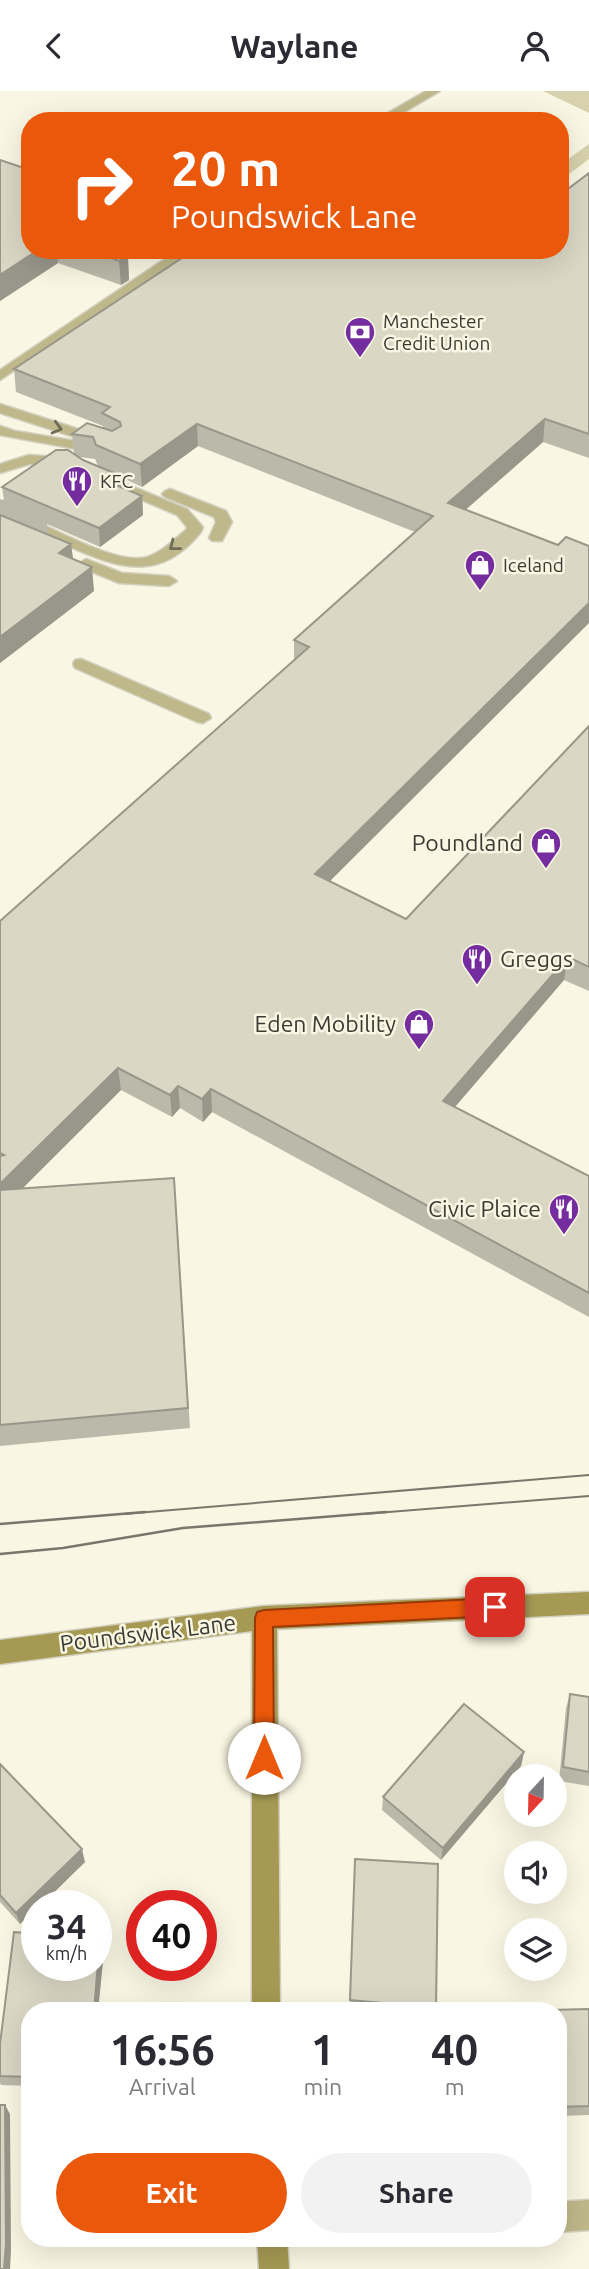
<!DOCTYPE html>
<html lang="en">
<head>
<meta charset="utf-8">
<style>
	:root { --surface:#fff; --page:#f2f2f3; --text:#2b2b33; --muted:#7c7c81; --accent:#ea580c }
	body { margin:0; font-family:Ubuntu,sans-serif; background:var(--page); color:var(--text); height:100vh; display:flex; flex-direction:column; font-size:26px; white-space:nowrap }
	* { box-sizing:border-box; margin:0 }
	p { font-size:23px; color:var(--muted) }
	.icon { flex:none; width:38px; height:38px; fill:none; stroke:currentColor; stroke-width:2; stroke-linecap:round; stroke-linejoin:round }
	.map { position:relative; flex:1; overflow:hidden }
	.details { position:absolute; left:21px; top:1911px; width:546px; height:245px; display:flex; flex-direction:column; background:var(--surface); border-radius:28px; box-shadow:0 7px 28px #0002 }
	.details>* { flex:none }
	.top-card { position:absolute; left:21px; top:21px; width:548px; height:147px; border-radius:28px; box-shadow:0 7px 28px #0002; background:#ea580c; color:#fff; overflow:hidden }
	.needle { width:46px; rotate:202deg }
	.buttons { position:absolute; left:504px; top:1673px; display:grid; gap:14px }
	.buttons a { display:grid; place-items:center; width:63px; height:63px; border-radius:50%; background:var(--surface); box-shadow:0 7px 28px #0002; font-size:35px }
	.speed { position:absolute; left:21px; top:1799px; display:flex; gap:14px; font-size:35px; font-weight:700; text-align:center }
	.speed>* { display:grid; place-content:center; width:91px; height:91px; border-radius:50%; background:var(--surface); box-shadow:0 7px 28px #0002; line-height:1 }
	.speed small { font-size:18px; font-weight:400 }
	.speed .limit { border:10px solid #d22; background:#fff; color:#111 }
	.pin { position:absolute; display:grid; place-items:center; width:60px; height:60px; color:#fff; margin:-30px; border-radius:14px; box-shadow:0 4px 10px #0006 }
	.me { position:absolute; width:77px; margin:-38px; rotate:0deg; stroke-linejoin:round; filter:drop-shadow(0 0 5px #0008) }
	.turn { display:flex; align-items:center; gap:24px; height:147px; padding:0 35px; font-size:32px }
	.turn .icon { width:91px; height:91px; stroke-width:2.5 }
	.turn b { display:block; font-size:49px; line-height:60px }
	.eta { display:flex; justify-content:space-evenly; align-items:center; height:119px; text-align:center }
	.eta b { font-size:42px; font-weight:700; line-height:49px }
	.button { display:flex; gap:14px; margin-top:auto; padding:14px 35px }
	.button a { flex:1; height:80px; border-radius:42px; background:var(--accent); color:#fff; font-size:28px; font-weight:700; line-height:80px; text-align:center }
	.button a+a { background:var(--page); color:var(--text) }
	header { display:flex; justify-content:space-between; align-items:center; height:91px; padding:0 35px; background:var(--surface); font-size:32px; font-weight:700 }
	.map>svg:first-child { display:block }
	.green { fill:#d7d1ad }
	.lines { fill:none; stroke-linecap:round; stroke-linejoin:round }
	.lane-casing { stroke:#d3d0c0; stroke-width:3 }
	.street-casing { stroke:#d3d0c0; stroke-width:3 }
	.secondary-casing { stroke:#d3d0c0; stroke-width:3 }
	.lane { fill:#bfb88b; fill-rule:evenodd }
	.street { fill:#bfb88b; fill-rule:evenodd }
	.secondary { fill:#a59953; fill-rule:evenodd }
	.tram-far1 { stroke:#79776c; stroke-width:2 }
	.tram { stroke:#79776c; stroke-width:2.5 }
	.wall { fill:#bbb9a9; fill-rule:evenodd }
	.shaded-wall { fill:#99968a }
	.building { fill:#dad7c5; stroke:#99968a; stroke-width:2 }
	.oneway { stroke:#706c56 }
	.route { fill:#ea580c; stroke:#983908; stroke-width:2 }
	.labels { text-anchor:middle; stroke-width:5; stroke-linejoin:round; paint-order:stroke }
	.far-poi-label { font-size:19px; fill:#3b3a33; stroke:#f9f6e3; text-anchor:start }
	.poi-label { font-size:23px; fill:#3b3a33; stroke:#f9f6e3; text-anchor:end }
	.street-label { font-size:23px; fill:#3b3a33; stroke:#f9f6e3 }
</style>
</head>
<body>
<header><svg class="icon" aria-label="back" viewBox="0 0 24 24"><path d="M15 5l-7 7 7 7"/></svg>Waylane<svg class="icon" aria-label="person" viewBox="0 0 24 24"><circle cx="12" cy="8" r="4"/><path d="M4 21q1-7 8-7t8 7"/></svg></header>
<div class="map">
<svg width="589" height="2178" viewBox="0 0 589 2178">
	<rect width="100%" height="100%" fill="#f9f6e3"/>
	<g class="green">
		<path d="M543,0H589V22Z"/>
		<path d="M589,53V68L560,90V74Z"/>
	</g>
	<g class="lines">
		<g class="lane-casing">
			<g id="lane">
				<path d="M0,313L106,347L108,350L106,353H96L0,322Z"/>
				<path d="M0,335L15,340L76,350L83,354L76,358L0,344Z"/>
				<path d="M29,364L70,367L77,371L70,375L30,373L0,382V373Z"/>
				<path d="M102,383L187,418L203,436L201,441C161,491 120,478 70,456C47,446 23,436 0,427V416C38,426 112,476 147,466C161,462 175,448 186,439L187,436L177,424L97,390L95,387L97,384Z"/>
				<path d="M170,398L226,420L232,431L222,450H212L209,447L216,431L214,426L165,406L162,403L165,400Z"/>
				<path d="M86,468L122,482L169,485L177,490L169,495L119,492L80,476L78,473Z"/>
				<path d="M81,568L209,623L211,627L203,632L197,631L75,577L73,573L75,569Z"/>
			</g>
		</g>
		<g class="street-casing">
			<g id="street">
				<path d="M426,0H440L389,30H374Z"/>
				<path d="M178,159H193L0,289V279Z"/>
				<path d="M589,2109V2139L558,2141V2111Z"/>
			</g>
		</g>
		<g class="secondary-casing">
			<g id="secondary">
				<path d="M589,1501V1523L277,1538L280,1920H252V1540L0,1573V1549L264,1515Z"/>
				<path d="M257,2147H287L289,2178H259Z"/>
			</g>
		</g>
		<use href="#lane" class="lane"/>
		<use href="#street" class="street"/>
		<use href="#secondary" class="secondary"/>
		<g class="tram-far1">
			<path d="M124,1423L589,1384"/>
			<path d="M364,1423L589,1405"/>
		</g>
		<g class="tram">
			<path d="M0,1433L145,1421"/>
			<path d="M0,1463L63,1457L183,1437L386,1421"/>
		</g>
	</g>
	<g class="wall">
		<path d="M0,69L30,159H127L129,189L121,194L58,172L0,210Z"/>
		<path d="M589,82V367L543,351L465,419L330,790L406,828L589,635V900L564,889L455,1016L589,1085V1226L212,1021L203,1031L180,1017L172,1026L121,999L22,1097L174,1087L190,1337L0,1355V830L294,570V549L415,441L198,355L142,396L127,389V399L142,405L143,424L100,456L47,433L49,444L71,453L73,468L94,500L0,572V408L4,409L2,396L74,363L72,343L103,337V335L16,301L14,278L433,167L560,159ZM79,366L95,368L98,375L83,369Z"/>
		<path d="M570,1603L589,1606V1695L559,1690L566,1617Z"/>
		<path d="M524,1661L521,1675L441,1769L382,1719L383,1706Z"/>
		<path d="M0,1673L85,1771L40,1815H37L20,1833L0,1811Z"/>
		<path d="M355,1768L436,1917V1920H350Z"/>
		<path d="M14,1841L37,1843V1874H96V1847H100L104,1859L98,1920H30V1995L1,1994L0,1992V1953Z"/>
		<path d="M589,1918V2024L558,2025V1920Z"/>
	</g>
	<g class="shaded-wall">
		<path d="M38,159H57L58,172L0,210V184Z"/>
		<path d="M128,164L129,189L121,194L119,170Z"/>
		<path d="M545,328L543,351L447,435L448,412Z"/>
		<path d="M197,333L198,355L142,396L140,373Z"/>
		<path d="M126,387L128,406L116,394Z"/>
		<path d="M142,405L143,424L100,456L99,437Z"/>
		<path d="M71,453L74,476L59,462Z"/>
		<path d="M92,476L94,500L0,572V546Z"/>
		<path d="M589,512V532L314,806L315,783Z"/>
		<path d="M568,866L564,889L441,1032L443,1010Z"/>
		<path d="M118,977L121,999L0,1120V1093Z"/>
		<path d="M178,995L180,1017L172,1026L170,1004Z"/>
		<path d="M211,998L212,1021L203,1031L202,1008Z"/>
		<path d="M524,1661L521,1675L441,1769L443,1757Z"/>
		<path d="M82,1758L85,1771L40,1815H37V1817L20,1833L16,1822Z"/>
		<path d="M100,1847L104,1859L98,1920H94Z"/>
		<path d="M5,2014L10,2023L11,2160L10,2178H4Z"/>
	</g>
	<g class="building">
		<path d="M0,69L30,79V159H38L0,184Z"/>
		<path d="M589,82V343L545,328L448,412L558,454L566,446L589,455V512L315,783L406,828L589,635V876L568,866L443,1010L589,1085V1202L211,998L202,1008L178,995L170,1004L118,977L0,1093V1065L4,1064L0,1062V830L309,556L294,549L433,425L197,333L140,373L96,354L93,346L72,343L87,332L112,340L121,335L120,331L102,322L110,316L14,278L194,159H417L433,167L445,159H560V104Z"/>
		<path d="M89,159H127L128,164L119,170Z"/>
		<path d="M56,359H68L83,369L126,387L116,394L142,405L99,437L2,396Z"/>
		<path d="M0,424L71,453L59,462L92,476L0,546Z"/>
		<path d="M174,1087L188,1317L0,1334V1099Z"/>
		<path d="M570,1603L589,1606V1681L563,1676Z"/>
		<path d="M464,1613L524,1661L443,1757L383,1706Z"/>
		<path d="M0,1673L82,1758L16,1822L0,1804Z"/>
		<path d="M355,1768L438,1773L436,1917L350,1909Z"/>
		<path d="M14,1841L37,1843V1874H96V1847H100L94,1920H30V1986L0,1985V1953Z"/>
		<path d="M589,1918V2015L558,2016V1920H507Z"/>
		<path d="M0,2014H5L6,2153L4,2178H0Z"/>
	</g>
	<defs><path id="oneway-chevron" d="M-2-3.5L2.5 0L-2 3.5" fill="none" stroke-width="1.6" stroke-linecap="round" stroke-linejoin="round" transform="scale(1.75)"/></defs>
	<g class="oneway">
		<use href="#oneway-chevron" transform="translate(57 337) rotate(15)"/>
		<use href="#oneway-chevron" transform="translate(174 455) rotate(142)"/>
	</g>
	<path class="route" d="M495,1507L501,1510L504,1516L501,1522L495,1525L273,1536L274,1667L271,1674L264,1677L257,1674L254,1667L255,1527L257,1521L264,1519Z"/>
	<defs>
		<g id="bank-pin" transform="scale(1.575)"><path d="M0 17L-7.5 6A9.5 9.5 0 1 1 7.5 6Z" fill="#742c9f" stroke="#f9f6e3"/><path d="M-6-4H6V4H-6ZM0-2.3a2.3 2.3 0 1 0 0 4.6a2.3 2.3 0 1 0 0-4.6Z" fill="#fff"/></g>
		<g id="restaurant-pin" transform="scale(1.575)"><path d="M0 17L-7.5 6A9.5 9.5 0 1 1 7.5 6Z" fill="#742c9f" stroke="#f9f6e3"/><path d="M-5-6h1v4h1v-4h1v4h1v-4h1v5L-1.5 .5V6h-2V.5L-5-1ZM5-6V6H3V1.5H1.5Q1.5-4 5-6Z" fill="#fff"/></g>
		<g id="shop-pin" transform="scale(1.575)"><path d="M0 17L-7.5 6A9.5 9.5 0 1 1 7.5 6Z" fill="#742c9f" stroke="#f9f6e3"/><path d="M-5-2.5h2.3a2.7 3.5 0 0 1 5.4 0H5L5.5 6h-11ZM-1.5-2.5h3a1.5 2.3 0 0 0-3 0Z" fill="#fff"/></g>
	</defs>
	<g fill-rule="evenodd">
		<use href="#bank-pin" x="360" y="241"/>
		<use href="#restaurant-pin" x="77" y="390"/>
		<use href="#shop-pin" x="480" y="474"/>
		<use href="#shop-pin" x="546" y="752"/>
		<use href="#restaurant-pin" x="477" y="868"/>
		<use href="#shop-pin" x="419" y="933"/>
		<use href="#restaurant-pin" x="564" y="1118"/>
	</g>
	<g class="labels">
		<g class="far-poi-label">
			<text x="383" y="237">Manchester<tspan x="383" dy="22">Credit Union</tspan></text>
			<text x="100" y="397">KFC</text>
			<text x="503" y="481">Iceland</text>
		</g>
		<g class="poi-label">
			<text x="523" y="760">Poundland</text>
			<text x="500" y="876" text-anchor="start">Greggs</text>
			<text x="396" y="941">Eden Mobility</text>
			<text x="541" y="1126">Civic Plaice</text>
		</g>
		<g class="street-label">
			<text transform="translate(148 1542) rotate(-7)" y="8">Poundswick Lane</text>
		</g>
	</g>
</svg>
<div class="buttons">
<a><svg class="needle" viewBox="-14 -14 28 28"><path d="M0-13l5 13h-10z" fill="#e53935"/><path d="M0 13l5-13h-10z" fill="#7c7c81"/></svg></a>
<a><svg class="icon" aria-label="sound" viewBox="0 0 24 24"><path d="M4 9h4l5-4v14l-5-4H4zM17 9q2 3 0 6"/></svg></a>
<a><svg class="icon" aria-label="layers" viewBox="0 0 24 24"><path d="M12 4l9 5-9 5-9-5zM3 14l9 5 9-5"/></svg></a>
</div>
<div class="speed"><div>34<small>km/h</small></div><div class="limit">40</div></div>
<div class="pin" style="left:495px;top:1516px;background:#d93025"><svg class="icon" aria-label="arrive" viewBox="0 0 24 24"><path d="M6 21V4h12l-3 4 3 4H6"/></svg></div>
<svg class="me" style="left:264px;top:1667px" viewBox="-20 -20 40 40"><circle r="19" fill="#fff"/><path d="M0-13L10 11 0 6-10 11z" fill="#ea580c"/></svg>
<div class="top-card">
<div class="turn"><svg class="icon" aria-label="right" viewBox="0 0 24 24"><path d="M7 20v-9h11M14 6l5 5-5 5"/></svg><div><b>20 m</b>Poundswick Lane</div></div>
</div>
<section class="details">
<div class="eta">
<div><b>16:56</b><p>Arrival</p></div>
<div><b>1</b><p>min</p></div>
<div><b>40</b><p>m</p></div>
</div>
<div class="button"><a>Exit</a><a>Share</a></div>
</section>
</div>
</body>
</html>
